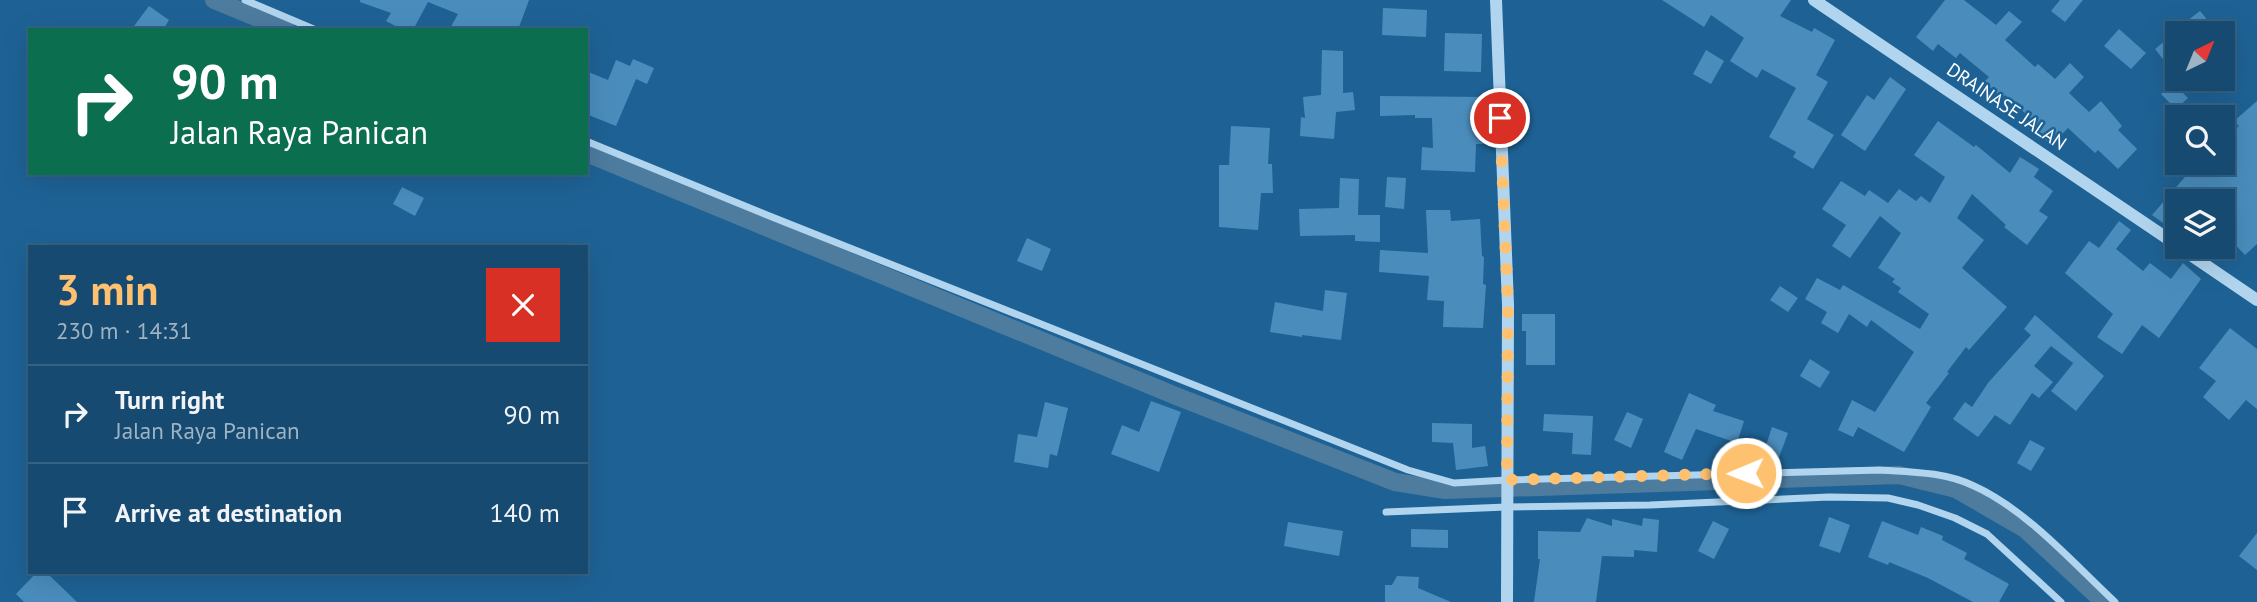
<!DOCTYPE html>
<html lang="en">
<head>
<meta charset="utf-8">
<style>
	:root { --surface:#164a70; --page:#235478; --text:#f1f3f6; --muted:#9eb3c3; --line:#356283; --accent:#fec170 }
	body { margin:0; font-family:"PT Sans",sans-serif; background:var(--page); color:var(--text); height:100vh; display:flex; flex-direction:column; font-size:26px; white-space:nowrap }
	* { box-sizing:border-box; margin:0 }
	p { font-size:23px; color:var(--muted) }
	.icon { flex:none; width:38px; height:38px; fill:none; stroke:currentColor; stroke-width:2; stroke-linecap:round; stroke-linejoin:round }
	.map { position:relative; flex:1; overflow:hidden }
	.side { position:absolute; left:28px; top:245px; width:560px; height:329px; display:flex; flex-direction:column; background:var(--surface); border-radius:0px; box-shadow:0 7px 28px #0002,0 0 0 2px var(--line) }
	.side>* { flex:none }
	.banner { position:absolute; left:28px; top:28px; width:560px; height:147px; border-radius:0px; box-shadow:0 7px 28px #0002,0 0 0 2px var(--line); background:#0b6e4f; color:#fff; overflow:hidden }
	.needle { width:46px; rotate:43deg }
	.buttons { position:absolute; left:2165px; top:21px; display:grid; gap:14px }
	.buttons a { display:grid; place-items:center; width:70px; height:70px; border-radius:0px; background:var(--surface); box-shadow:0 7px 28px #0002,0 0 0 2px var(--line); font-size:35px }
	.pin { position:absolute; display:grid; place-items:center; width:60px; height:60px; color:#fff; margin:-30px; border:4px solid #fff; border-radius:50%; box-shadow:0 2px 7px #0007 }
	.me { position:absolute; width:77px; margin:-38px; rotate:269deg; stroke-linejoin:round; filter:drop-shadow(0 0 5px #0008) }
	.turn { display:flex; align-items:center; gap:24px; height:147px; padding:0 28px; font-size:32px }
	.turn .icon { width:91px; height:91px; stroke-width:2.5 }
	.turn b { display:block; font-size:49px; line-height:60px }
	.round { display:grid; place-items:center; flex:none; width:74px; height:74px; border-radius:0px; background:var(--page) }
	.head { display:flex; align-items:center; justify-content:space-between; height:119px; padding:0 28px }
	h1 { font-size:42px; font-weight:700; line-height:52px; color:var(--accent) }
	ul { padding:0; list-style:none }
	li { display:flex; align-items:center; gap:21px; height:98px; padding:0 28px; border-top:2px solid var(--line) }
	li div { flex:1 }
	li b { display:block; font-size:26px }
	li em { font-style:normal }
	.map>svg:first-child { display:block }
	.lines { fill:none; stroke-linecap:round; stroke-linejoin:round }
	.canal { stroke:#4d7c9f; stroke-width:18 }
	.building { fill:#4a8dbd }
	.minor { stroke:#b1d5ef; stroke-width:7 }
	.tertiary { stroke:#b1d5ef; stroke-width:12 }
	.route { stroke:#fec170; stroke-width:12; stroke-dasharray:0 21.6 }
	.labels { text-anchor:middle; stroke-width:5; stroke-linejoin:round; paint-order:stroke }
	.street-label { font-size:19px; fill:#fff; stroke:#1e6295 }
</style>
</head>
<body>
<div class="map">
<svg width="2257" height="602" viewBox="0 0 2257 602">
	<rect width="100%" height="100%" fill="#1e6295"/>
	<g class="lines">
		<g class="canal">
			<path d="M214,0L287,30"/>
			<path d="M586,153L1176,396L1395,482L1445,490L1899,475L1956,489L2025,529L2104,602"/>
		</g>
	</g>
	<g class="building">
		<path d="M360,0H529L518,30H449L458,14L428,2L413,30H403L386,21L391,13L360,2Z"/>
		<path d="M1662,0H1791L1780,16L1812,32L1814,28L1835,40L1816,75L1828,82L1807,119L1834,135L1813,169L1793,157L1796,152L1769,137L1796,88L1762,69L1757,78L1730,61L1744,38L1711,15L1704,27Z"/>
		<path d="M1945,0H1964L1996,25L2009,11L2022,22L2005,40L2035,67L2038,64L2055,79L2070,63L2084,77L2069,93L2089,112L2101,101L2122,126L2118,130L2137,149L2118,169L2098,150L2095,153L2068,128L2051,145L2036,130L2040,127L2005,95L2002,98L1984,82L1989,77L1960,53L1956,58L1938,44L1933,51L1916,37Z"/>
		<path d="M2060,0H2083L2065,22L2051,11Z"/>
		<path d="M149,6L169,20L163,30H131Z"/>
		<path d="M1383,8L1427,10L1426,37L1382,35Z"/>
		<path d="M2200,11L2218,33H2190L2183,24Z"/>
		<path d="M2119,29L2146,53L2131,69L2104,46Z"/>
		<path d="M2177,31V77L2155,49Z"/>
		<path d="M1445,33L1482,34L1481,72L1444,71Z"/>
		<path d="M1322,50L1343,51V93L1353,92L1355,110L1336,112L1334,139L1300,136L1301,117L1305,118L1303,97L1321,95Z"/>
		<path d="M1706,50L1724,61L1711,84L1693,74Z"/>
		<path d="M633,59L654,68L647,84L636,79L616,126L586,114V71L608,80L616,60L630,66Z"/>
		<path d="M1890,77L1906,89L1865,151L1841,135L1867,95L1874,100Z"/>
		<path d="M2173,83L2188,98L2176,109L2161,94Z"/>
		<path d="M1380,96L1485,97V118H1482L1483,144H1476L1475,172L1421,170L1422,147L1433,148L1432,118H1415V115L1380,116Z"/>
		<path d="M2257,101V244L2245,255L2222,231V201H2177V233L2152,215L2197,163H2222V140L2239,126L2234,121Z"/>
		<path d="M1938,121L1974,147L1976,145L2010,173L2020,157L2039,169L2034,177L2053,191L2039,211L2048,217L2027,245L2004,227L2006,225L1972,194L1957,218L1984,240L1962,268L2007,307L1969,350L1966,347L1947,372L1949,373L1926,403L1931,407L1904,452L1858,427L1853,437L1838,430L1852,400L1875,412L1914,352L1871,320L1867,327L1849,314L1838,333L1821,323L1827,312L1805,299L1817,278L1840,290L1843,285L1920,329L1929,314L1898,292L1901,288L1892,282L1895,279L1878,268L1901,233L1880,216L1850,258L1832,246L1846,225L1822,209L1841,181L1865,196L1869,190L1888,203L1899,189L1916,201L1921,196L1930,203L1945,177L1914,155Z"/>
		<path d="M1231,126L1270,128L1268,164H1272L1273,193H1261L1258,230L1219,227V165H1229Z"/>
		<path d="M1387,177L1406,178L1404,209L1385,207Z"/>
		<path d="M1340,178L1359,179L1358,215H1380V242L1355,241V235L1300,236L1299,209L1339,208Z"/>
		<path d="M402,187L424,198L415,216L393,204Z"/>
		<path d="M1426,210H1450L1451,221L1480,219L1482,256L1484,257L1483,284L1486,285L1483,328L1443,327L1444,301L1427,300L1429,276L1379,272L1380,250L1428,253Z"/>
		<path d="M2119,221L2131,230L2116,249L2143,271L2150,263L2171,279L2183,263L2201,279L2159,338L2142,325L2122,354L2097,337L2113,314L2065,273L2089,241L2099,248Z"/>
		<path d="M1027,238L1051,249L1042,271L1017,261Z"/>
		<path d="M1780,286L1798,298L1788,312L1770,300Z"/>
		<path d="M1325,290L1347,293L1341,340L1302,335V337L1270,332L1275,302L1323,311Z"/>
		<path d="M1522,314H1555V365H1526V331H1522Z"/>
		<path d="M2035,315L2104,376L2076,411L2051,391L2075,361L2073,363L2051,346L2034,366L2053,382L2039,398L2032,393L2010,425L1995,415L1978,437L1953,419L1965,402L1972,407L1988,383L2031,335L2024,329Z"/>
		<path d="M2230,328L2257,349V409L2246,400L2229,420L2203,397L2216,381L2199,368Z"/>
		<path d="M1810,359L1830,372L1820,388L1800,376Z"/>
		<path d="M1689,393L1716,405L1713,411L1744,421L1737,443L1696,429L1682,460L1664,452Z"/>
		<path d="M1151,401L1181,412L1159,472L1111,454L1122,425L1139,432Z"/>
		<path d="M1045,402L1068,408L1057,456L1050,454L1048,468L1014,462L1018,434L1037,437Z"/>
		<path d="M1627,412L1643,419L1631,448L1614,440Z"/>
		<path d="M1544,414L1593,416L1591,455L1572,454L1573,433L1543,431Z"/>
		<path d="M1432,423L1472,424V448L1485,446L1488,466L1456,470L1453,443L1432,442Z"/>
		<path d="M1772,427L1788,433L1778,460L1763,455Z"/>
		<path d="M2030,440L2045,448L2031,471L2017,463Z"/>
		<path d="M1829,517L1850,525L1840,553L1819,546Z"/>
		<path d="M1587,518L1612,526V519L1642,526L1643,518L1659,520L1657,552L1634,550V557L1602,556L1596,602H1534L1540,559H1538V531L1580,532Z"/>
		<path d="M1713,521L1729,529L1714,559L1698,551Z"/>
		<path d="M1882,521L1918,535L1921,527L1943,536L1942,540L1967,553L1964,559L2009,584L1999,602H1973L1928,578L1889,562L1888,565L1868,557Z"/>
		<path d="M1288,522L1343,531L1339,556L1284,546Z"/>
		<path d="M1411,529L1448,530V548L1411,547Z"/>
		<path d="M2257,533V570L2239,556Z"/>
		<path d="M37,572H46L77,602H24L16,594Z"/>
		<path d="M1397,576L1419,577L1418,588L1451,602H1385V585H1392Z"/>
	</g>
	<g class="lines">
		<g class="minor">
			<path d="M245,0L316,30"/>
			<path d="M586,141L772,217L1408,470L1454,483L1507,480L1880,470C1912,472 1945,472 1974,486C2027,510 2073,563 2115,602"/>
			<path d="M1386,512L1506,507L1650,505L1829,497L1888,498L1918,505L1955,518L1987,534L2061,602"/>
		</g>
		<g class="tertiary">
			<path d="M1496,0L1508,305L1507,602"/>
			<path d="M1814,0L2177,245"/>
			<path d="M2179,247L2257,300"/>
		</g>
	</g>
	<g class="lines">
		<path class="route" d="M1500,118L1508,305L1507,480L1746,473"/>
	</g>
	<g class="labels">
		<g class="street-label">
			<text transform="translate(2007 106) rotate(34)" y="7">DRAINASE JALAN</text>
		</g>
	</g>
</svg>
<div class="buttons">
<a><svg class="needle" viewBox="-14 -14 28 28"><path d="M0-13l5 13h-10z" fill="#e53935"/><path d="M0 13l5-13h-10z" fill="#9eb3c3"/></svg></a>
<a><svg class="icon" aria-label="search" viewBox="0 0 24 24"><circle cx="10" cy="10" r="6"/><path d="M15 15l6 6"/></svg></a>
<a><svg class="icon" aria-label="layers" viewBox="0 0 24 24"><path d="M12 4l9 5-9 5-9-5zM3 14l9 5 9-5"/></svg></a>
</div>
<div class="pin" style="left:1500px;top:118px;background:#d93025"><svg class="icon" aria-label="arrive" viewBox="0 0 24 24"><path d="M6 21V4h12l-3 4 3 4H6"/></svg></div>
<svg class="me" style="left:1746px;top:473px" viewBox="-20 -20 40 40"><circle r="17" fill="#fec170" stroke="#fff" stroke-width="3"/><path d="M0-11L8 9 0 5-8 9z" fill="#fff"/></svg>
<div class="banner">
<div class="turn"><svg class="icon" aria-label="right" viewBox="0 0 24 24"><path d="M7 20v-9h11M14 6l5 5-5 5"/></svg><div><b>90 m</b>Jalan Raya Panican</div></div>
</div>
<section class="side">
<div class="head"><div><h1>3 min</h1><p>230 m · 14:31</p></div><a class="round" style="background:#d93025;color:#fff"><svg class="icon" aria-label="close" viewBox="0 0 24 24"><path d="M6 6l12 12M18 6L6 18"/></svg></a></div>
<ul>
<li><svg class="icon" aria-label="right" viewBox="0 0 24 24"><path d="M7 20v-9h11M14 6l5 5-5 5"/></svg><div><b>Turn right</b><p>Jalan Raya Panican</p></div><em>90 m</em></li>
<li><svg class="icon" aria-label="arrive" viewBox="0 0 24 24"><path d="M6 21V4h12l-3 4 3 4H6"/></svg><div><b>Arrive at destination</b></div><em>140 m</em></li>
</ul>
</section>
</div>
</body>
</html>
